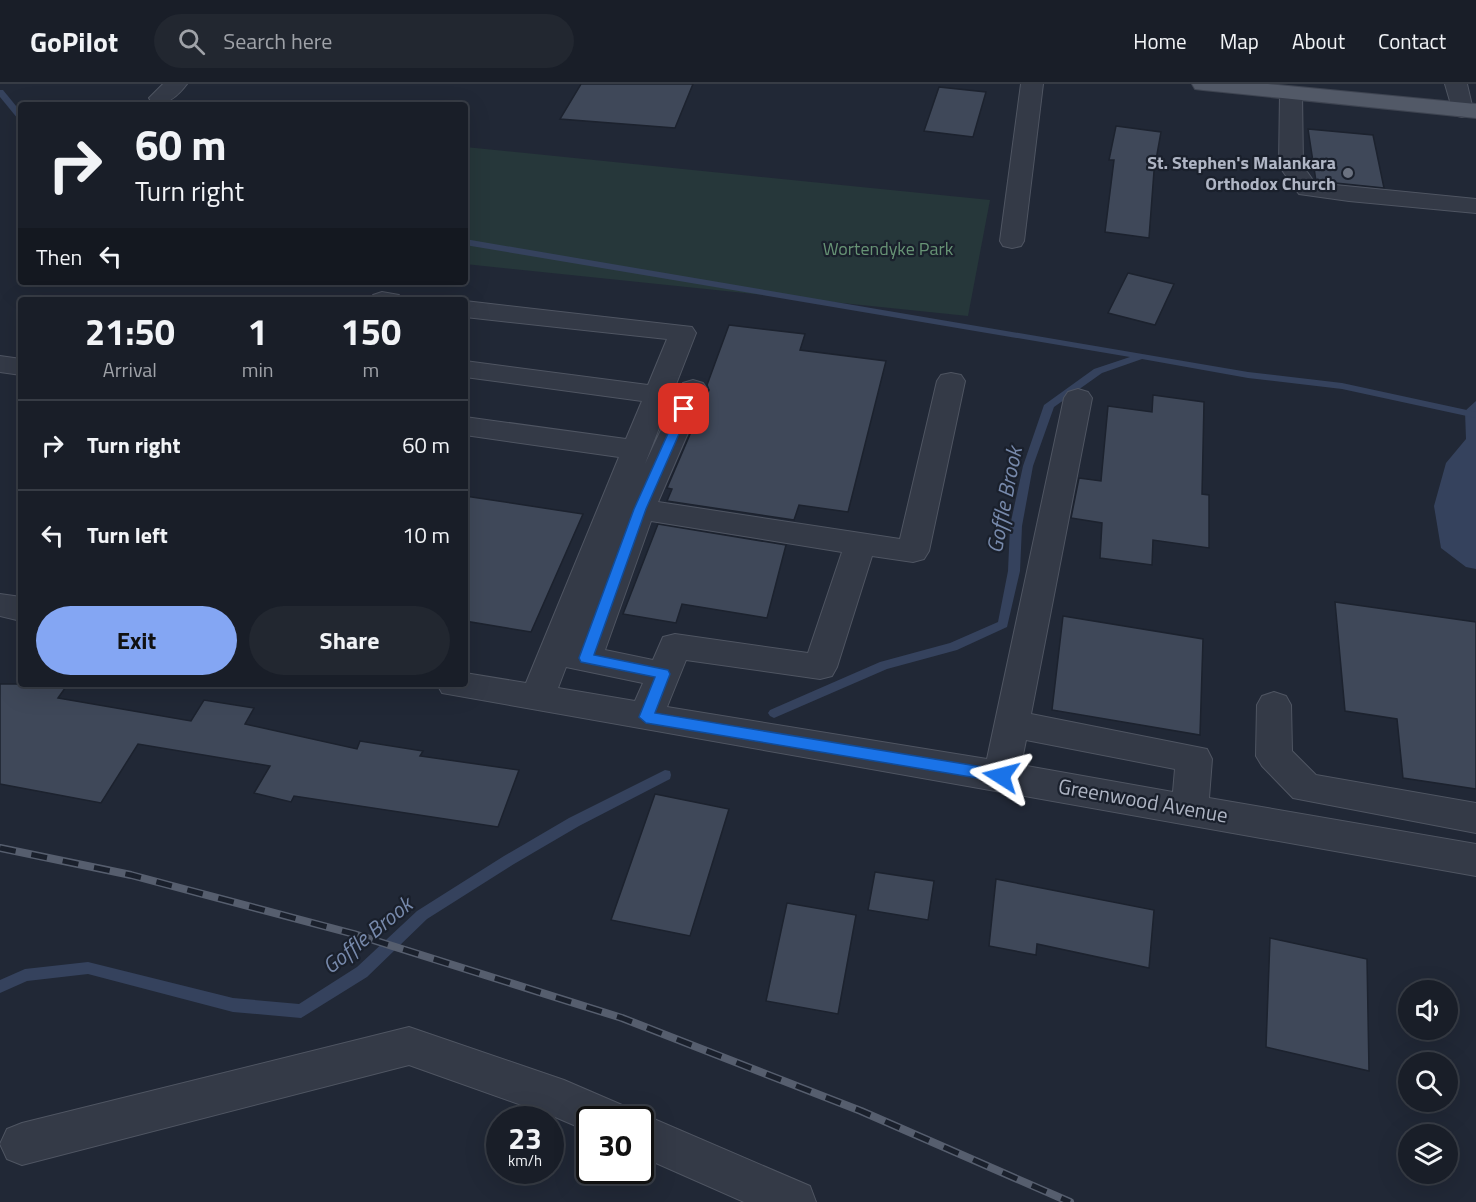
<!DOCTYPE html>
<html lang="en">
<head>
<meta charset="utf-8">
<style>
	:root { --surface:#191e28; --page:#222730; --text:#f1f3f6; --muted:#9fa2a8; --line:#373c45; --accent:#84a6f3 }
	body { margin:0; font-family:"Titillium Web",sans-serif; background:var(--page); color:var(--text); height:100vh; display:flex; flex-direction:column; font-size:22px; white-space:nowrap }
	* { box-sizing:border-box; margin:0 }
	p { font-size:20px; color:var(--muted) }
	.icon { flex:none; width:33px; height:33px; fill:none; stroke:currentColor; stroke-width:2; stroke-linecap:round; stroke-linejoin:round }
	.map { position:relative; flex:1; overflow:hidden }
	.sheet { position:absolute; left:18px; top:213px; width:450px; height:390px; display:flex; flex-direction:column; background:var(--surface); border-radius:6px; box-shadow:0 6px 24px #0002,0 0 0 2px var(--line) }
	.sheet>* { flex:none }
	.guide { position:absolute; left:18px; top:18px; width:450px; height:183px; border-radius:6px; box-shadow:0 6px 24px #0002,0 0 0 2px var(--line); background:#191e28; color:var(--text); overflow:hidden }
	.fabs { position:absolute; left:1398px; top:896px; display:grid; gap:12px }
	.fabs a { display:grid; place-items:center; width:60px; height:60px; border-radius:50%; background:var(--surface); box-shadow:0 6px 24px #0002,0 0 0 2px var(--line); font-size:30px }
	.speed { position:absolute; left:486px; top:1022px; display:flex; gap:12px; font-size:30px; font-weight:700; text-align:center }
	.speed>* { display:grid; place-content:center; width:78px; height:78px; border-radius:50%; background:var(--surface); box-shadow:0 6px 24px #0002,0 0 0 2px var(--line); line-height:1 }
	.speed small { font-size:15px; font-weight:400 }
	.speed .limit { border:3px solid #111; border-radius:9px; background:#fff; color:#111 }
	.pin { position:absolute; display:grid; place-items:center; width:51px; height:51px; color:#fff; margin:-26px; border-radius:12px; box-shadow:0 3px 9px #0006 }
	.me { position:absolute; width:66px; margin:-33px; rotate:279deg; stroke-linejoin:round; filter:drop-shadow(0 0 4px #0008) }
	.turn { display:flex; align-items:center; gap:21px; height:126px; padding:0 18px; font-size:27px }
	.turn .icon { width:78px; height:78px; stroke-width:2.5 }
	.turn b { display:block; font-size:42px; line-height:51px }
	.then { display:flex; align-items:center; height:57px; padding:0 18px; background:#0003; gap:12px; font-size:22px }
	.eta { display:flex; justify-content:space-evenly; align-items:center; height:102px; text-align:center }
	.eta b { font-size:36px; font-weight:700; line-height:42px }
	.action { display:flex; gap:12px; margin-top:auto; padding:12px 18px }
	.action a { flex:1; height:69px; border-radius:36px; background:var(--accent); color:#111; font-size:24px; font-weight:700; line-height:69px; text-align:center }
	.action a+a { background:var(--page); color:var(--text) }
	ul { padding:0; list-style:none }
	li { display:flex; align-items:center; gap:18px; height:90px; padding:0 18px; border-top:2px solid var(--line) }
	li div { flex:1 }
	li b { display:block; font-size:22px }
	li em { font-style:normal }
	header { display:flex; align-items:center; gap:36px; box-sizing:border-box; height:84px; padding:0 30px; background:var(--surface); border-bottom:2px solid var(--line) }
	header strong { font-size:28px }
	nav { display:flex; gap:33px; margin-inline-start:auto; font-size:21px }
	.search { width:420px; height:54px; background:var(--page); display:flex; align-items:center; gap:15px; box-sizing:border-box; padding:0 21px; border-radius:33px; color:var(--muted); font-size:22px }
	.map>svg:first-child { display:block }
	.green { fill:#26373a }
	.water { fill:#35425d }
	.lines { fill:none; stroke-linecap:round; stroke-linejoin:round }
	.stream { fill:#35425d; fill-rule:evenodd }
	.building { fill:#3f4859; stroke:#1c222e; stroke-width:1.5 }
	.minor-casing { stroke:#4f5562; stroke-width:2 }
	.major-casing { stroke:#3e4451; stroke-width:2 }
	.minor { fill:#343a47; fill-rule:evenodd }
	.major { fill:#525967; fill-rule:evenodd }
	.rail-casing { stroke:#565e6e; stroke-width:8 }
	.rail { stroke:#1a202c; stroke-width:5; stroke-dasharray:16; stroke-linecap:butt }
	.route { fill:#1a73e8; stroke:#114b97; stroke-width:1.5 }
	.worship-dot { fill:#6b7280; stroke:#1a202c; stroke-width:2 }
	.labels { text-anchor:middle; stroke-width:4.5; stroke-linejoin:round; paint-order:stroke }
	.far-poi-label { font-size:18px; font-weight:bold; fill:#afb5c4; stroke:#1a202c; text-anchor:end }
	.far-park-label { font-size:18px; fill:#679375; stroke:#1a202c }
	.street-label { font-size:21px; fill:#afb5c4; stroke:#1a202c }
	.water-label { font-size:22px; font-style:italic; fill:#7789ab; stroke:#1a202c }
</style>
</head>
<body>
<header>
<strong>GoPilot</strong>
<div class="search"><svg class="icon" aria-label="search" viewBox="0 0 24 24"><circle cx="10" cy="10" r="6"/><path d="M15 15l6 6"/></svg>Search here</div>
<nav><a>Home</a><a>Map</a><a>About</a><a>Contact</a></nav>
</header>
<div class="map">
<svg width="1476" height="1118" viewBox="0 0 1476 1118">
	<rect width="100%" height="100%" fill="#212836"/>
	<path class="green" d="M465,63L990,116L968,232L465,180Z"/>
	<path class="water" d="M1476,317V485L1466,483L1441,464L1434,422L1446,379L1466,355L1465,327Z"/>
	<g class="lines">
		<g class="stream">
			<path d="M0,6H3L21,28V35H18L0,13Z"/>
			<path d="M465,155L1248,288L1342,299L1476,328V334L1342,305L1248,294L1142,275L1102,289L1054,323L1033,382L1022,442L1020,487L1007,543L957,566L887,585L774,634L770,632L768,629L770,626L880,578L950,559L998,538L1008,487L1010,442L1023,382L1044,321L1094,285L1130,273L465,161Z"/>
			<path d="M665,686L670,687L671,691L670,695L579,742L514,780L427,835L367,893L301,934L233,928L88,890L27,897L0,909V896L25,885L88,878L233,914L299,920L357,883L417,827L504,772L569,734Z"/>
		</g>
	</g>
	<g class="building">
		<path d="M581,0H693L675,44L560,35Z"/>
		<path d="M939,3L986,8L973,53L924,47Z"/>
		<path d="M1116,42L1161,48L1154,87L1149,154L1105,148L1114,76H1109Z"/>
		<path d="M1308,45L1373,51L1384,104L1316,97Z"/>
		<path d="M1128,189L1174,200L1155,241L1108,229Z"/>
		<path d="M729,241L805,250L800,266L886,277L848,428L799,421L794,436L667,417L672,405L667,404L709,306L707,301Z"/>
		<path d="M1153,311L1204,318L1202,410L1209,411V464L1153,456L1152,481L1100,474L1102,439L1071,434L1079,394L1101,397L1108,322L1152,328Z"/>
		<path d="M465,412L583,430L531,548L465,537Z"/>
		<path d="M658,440L786,461L767,534L682,520L676,539L623,530Z"/>
		<path d="M1335,518L1476,538V705L1403,694L1397,635L1345,627Z"/>
		<path d="M1063,532L1203,555L1200,651L1052,626Z"/>
		<path d="M0,600H68L58,614L191,637L204,616L254,624L245,640L357,665L360,657L423,667L420,672L519,686L498,743L294,712L291,718L254,709L270,682L138,660L101,719L0,700Z"/>
		<path d="M655,710L729,725L690,852L611,836Z"/>
		<path d="M875,788L934,797L928,836L868,826Z"/>
		<path d="M996,795L1154,826L1149,884L1037,860L1036,871L989,862Z"/>
		<path d="M787,819L856,831L838,930L766,917Z"/>
		<path d="M1270,854L1367,875L1369,987L1266,963Z"/>
	</g>
	<g class="lines">
		<g class="minor-casing">
			<g id="minor">
				<path d="M163,0H187C178,12 167,22 152,19L149,14Z"/>
				<path d="M1021,0H1043L1024,157L1021,162L1012,164L1003,162L1000,157Z"/>
				<path d="M1445,0H1467L1473,26L1470,31L1462,33L1454,31Z"/>
				<path d="M1291,3L1299,4L1302,9L1303,82L1315,99L1476,115V129L1349,117L1299,110L1279,82L1280,9L1283,4Z"/>
				<path d="M382,208L399,211L403,216H369L373,211Z"/>
				<path d="M465,217L692,243L696,249L645,380L683,299L693,296L703,299L707,305L658,418L900,455L937,297L941,291L951,289L961,291L965,297L929,467L924,475L913,478L872,472L837,583L832,592L820,595L686,576L667,623L987,675L1064,314L1068,308L1078,305L1088,308L1092,314L1031,630L1207,665L1212,675L1209,714L1476,760V792L442,609L437,600H465V589L526,599L619,373L465,351V333L626,355L642,317L465,293V277L648,301L667,255L465,233ZM651,437L842,468L808,569L675,550L663,553L653,576L605,566ZM566,583L643,599L635,617L558,604ZM1026,656L1175,685L1173,708L1021,681Z"/>
				<path d="M0,272L21,275V291L0,288Z"/>
				<path d="M0,510L21,513V537L0,532Z"/>
				<path d="M1274,608L1286,612L1291,621L1292,667L1316,691L1476,719V749L1293,714L1262,682L1256,672L1257,621L1262,612Z"/>
				<path d="M409,943L564,996L622,1021L628,1034L640,1029L810,1102L816,1118H744L640,1072V1035H590V1048L555,1033L409,981L22,1081L7,1075L0,1060L7,1045L22,1039Z"/>
			</g>
		</g>
		<g class="major-casing">
			<path id="major" d="M1192,0H1268L1476,20V34L1203,6L1195,5Z"/>
		</g>
		<use href="#minor" class="minor"/>
		<use href="#major" class="major"/>
		<g class="rail-casing">
			<path id="rail" d="M0,764L131,791L354,850L622,934L861,1027L1070,1118"/>
		</g>
		<use href="#rail" class="rail"/>
	</g>
	<path class="route" d="M684,322L690,325L646,425L594,571L668,586L670,590L655,629L1001,686L1007,688L1009,692L1007,696L1001,698L646,639L639,633L655,593L581,578L579,574L634,425L679,325Z"/>
	<circle class="worship-dot" cx="1348" cy="89" r="6"/>
	<g class="labels">
		<g class="far-poi-label">
			<text x="1336" y="85">St. Stephen's Malankara<tspan x="1336" dy="21">Orthodox Church</tspan></text>
		</g>
		<g class="far-park-label">
			<text x="888" y="171">Wortendyke Park</text>
		</g>
		<g class="street-label">
			<text transform="translate(1143 717) rotate(10)" y="7">Greenwood Avenue</text>
		</g>
		<g class="water-label">
			<text transform="translate(1004 416) rotate(-79)" y="8">Goffle Brook</text>
			<text transform="translate(367 851) rotate(-39)" y="8">Goffle Brook</text>
		</g>
	</g>
</svg>
<div class="fabs">
<a><svg class="icon" aria-label="sound" viewBox="0 0 24 24"><path d="M4 9h4l5-4v14l-5-4H4zM17 9q2 3 0 6"/></svg></a>
<a><svg class="icon" aria-label="search" viewBox="0 0 24 24"><circle cx="10" cy="10" r="6"/><path d="M15 15l6 6"/></svg></a>
<a><svg class="icon" aria-label="layers" viewBox="0 0 24 24"><path d="M12 4l9 5-9 5-9-5zM3 14l9 5 9-5"/></svg></a>
</div>
<div class="speed"><div>23<small>km/h</small></div><div class="limit">30</div></div>
<div class="pin" style="left:684px;top:325px;background:#d93025"><svg class="icon" aria-label="arrive" viewBox="0 0 24 24"><path d="M6 21V4h12l-3 4 3 4H6"/></svg></div>
<svg class="me" style="left:1001px;top:692px" viewBox="-20 -20 40 40"><path d="M0-17L14 15 0 8-14 15z" fill="#1a73e8" stroke="#fff" stroke-width="4"/></svg>
<div class="guide">
<div class="turn"><svg class="icon" aria-label="right" viewBox="0 0 24 24"><path d="M7 20v-9h11M14 6l5 5-5 5"/></svg><div><b>60 m</b>Turn right</div></div>
<div class="then">Then<svg class="icon" aria-label="left" viewBox="0 0 24 24"><path d="M17 20v-9H6M10 6l-5 5 5 5"/></svg></div>
</div>
<section class="sheet">
<div class="eta">
<div><b>21:50</b><p>Arrival</p></div>
<div><b>1</b><p>min</p></div>
<div><b>150</b><p>m</p></div>
</div>
<ul>
<li><svg class="icon" aria-label="right" viewBox="0 0 24 24"><path d="M7 20v-9h11M14 6l5 5-5 5"/></svg><div><b>Turn right</b></div><em>60 m</em></li>
<li><svg class="icon" aria-label="left" viewBox="0 0 24 24"><path d="M17 20v-9H6M10 6l-5 5 5 5"/></svg><div><b>Turn left</b></div><em>10 m</em></li>
</ul>
<div class="action"><a>Exit</a><a>Share</a></div>
</section>
</div>
</body>
</html>
